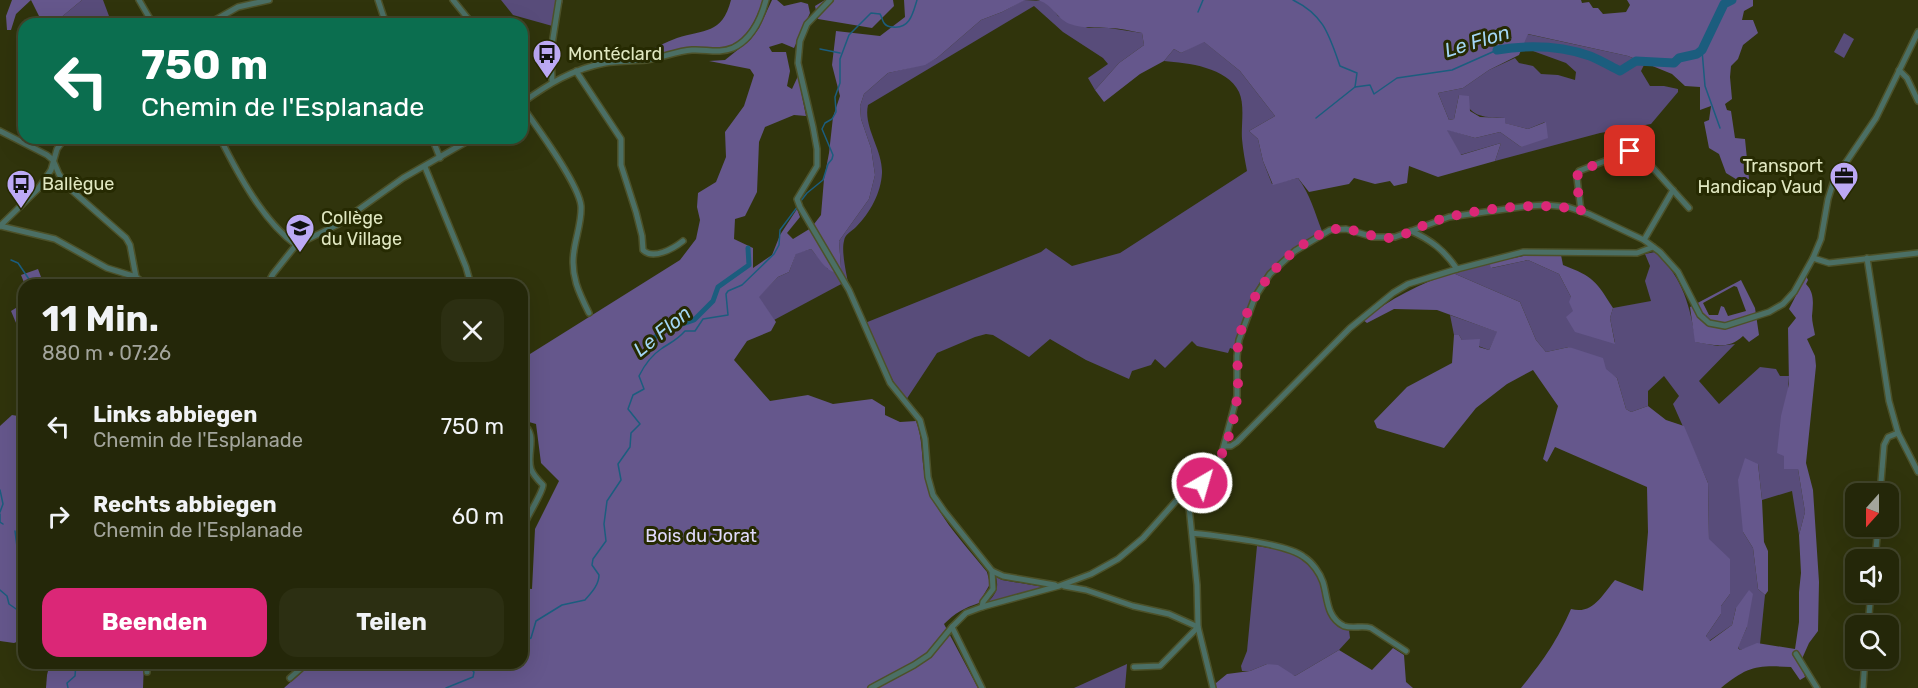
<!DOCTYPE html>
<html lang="de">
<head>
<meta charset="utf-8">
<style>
	:root { --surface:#242709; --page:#2c2f12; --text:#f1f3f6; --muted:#a3a59c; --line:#41442a; --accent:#db2777 }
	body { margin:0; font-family:Rubik,sans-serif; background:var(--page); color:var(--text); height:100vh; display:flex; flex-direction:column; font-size:22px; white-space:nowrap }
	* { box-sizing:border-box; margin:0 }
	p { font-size:20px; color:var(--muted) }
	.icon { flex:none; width:33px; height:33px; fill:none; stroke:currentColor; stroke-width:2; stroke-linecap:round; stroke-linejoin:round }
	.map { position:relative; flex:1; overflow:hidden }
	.sheet { position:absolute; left:18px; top:279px; width:510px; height:390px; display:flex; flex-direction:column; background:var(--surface); border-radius:18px; box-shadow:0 6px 24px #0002,0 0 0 2px var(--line) }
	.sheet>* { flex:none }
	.banner { position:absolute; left:18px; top:18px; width:510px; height:126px; border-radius:18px; box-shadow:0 6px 24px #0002,0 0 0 2px var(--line); background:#0b6e4f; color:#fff; overflow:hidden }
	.needle { width:39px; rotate:201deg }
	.controls { position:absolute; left:1845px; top:483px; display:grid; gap:12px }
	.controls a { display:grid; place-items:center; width:54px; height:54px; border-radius:12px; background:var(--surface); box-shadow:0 6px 24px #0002,0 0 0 2px var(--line); font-size:30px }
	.pin { position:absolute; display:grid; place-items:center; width:51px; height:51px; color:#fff; margin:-26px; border-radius:12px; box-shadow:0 3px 9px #0006 }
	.me { position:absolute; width:66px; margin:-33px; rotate:38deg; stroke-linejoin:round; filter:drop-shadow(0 0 4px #0008) }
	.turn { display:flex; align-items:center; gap:21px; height:126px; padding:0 24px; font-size:27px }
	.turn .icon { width:78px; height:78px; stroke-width:2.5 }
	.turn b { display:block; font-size:42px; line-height:51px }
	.round { display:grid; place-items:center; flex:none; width:63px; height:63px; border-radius:18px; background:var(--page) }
	.summary { display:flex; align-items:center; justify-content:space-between; height:102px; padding:0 24px }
	h1 { font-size:36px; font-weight:700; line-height:45px }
	.primary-button { display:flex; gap:12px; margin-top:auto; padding:12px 24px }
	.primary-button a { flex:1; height:69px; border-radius:18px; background:var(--accent); color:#fff; font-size:24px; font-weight:700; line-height:69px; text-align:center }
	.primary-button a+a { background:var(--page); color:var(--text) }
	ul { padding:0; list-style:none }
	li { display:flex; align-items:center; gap:18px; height:90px; padding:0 24px }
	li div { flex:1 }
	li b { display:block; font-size:22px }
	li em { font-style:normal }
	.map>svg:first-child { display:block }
	.green { fill:#584c7a }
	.forest { fill:#65578c; fill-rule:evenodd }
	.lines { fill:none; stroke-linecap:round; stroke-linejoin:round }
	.stream { stroke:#1b5d7e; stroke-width:1.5 }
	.canal { stroke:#1b5d7e; stroke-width:5 }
	.river { stroke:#1b5d7e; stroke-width:9 }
	.minor-casing { stroke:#4c5129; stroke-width:8 }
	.minor { stroke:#4b6f65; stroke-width:5 }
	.route { stroke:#db2777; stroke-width:10; stroke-dasharray:0 18 }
	.labels { text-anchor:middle; stroke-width:6; stroke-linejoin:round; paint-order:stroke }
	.poi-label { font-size:18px; fill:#e0e7c1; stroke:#262a02; text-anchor:start }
	.park-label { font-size:18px; fill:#e1dafc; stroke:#262a02 }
	.water-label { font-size:20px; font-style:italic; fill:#a3d6f4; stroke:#262a02 }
</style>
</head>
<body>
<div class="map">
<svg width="1918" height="688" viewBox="0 0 1918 688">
	<rect width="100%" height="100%" fill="#30340c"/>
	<g class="green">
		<path d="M82,0H103L112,24H53Z"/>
		<path d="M501,0H563L556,27L513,15Z"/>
		<path d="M1024,0L1043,1L1051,6L1058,16L1088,28H1109L1142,33L1144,45L1119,63L1095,90L1088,78L1108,64L1103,58L1063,32L1034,6L868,105C863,127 883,150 882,173C881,193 870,213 856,227C851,232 845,234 844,241C841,252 847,276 849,288L845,282L774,320L758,297L778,277L789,272L796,253L811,249L828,269L841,268L839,241L869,199L875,175L871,148L861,119L860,106L864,94L888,73L925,64L937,58L981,20L1002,12Z"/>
		<path d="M1844,33L1854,39L1844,58L1834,52Z"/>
		<path d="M1527,34L1628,56L1645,63L1641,71L1650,86H1664L1678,89V92L1651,124L1600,133L1495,161L1501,143L1460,155L1446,129L1475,138L1500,132L1521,147L1545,122L1528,129L1504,123L1505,118C1478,117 1474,117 1459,95L1454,119L1449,120L1438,93L1463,88L1489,70L1515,58L1519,63L1533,66L1541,74L1558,75L1575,80L1576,72L1566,63L1522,47Z"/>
		<path d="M1203,41L1240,71L1275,116L1249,131L1258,139L1263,161L1272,184L1298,178C1310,194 1315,213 1322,231C1304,244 1284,255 1269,271C1249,292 1244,324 1236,350L1230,348L1228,353L1197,346L1192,341L1165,368L1155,359L1151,365L1132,371L1129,379L1086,360L1050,339L1029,357L993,335L986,334L975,337L937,353L906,400L900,395L865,323L1041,252L1046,248L1072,266L1120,253L1247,171C1245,161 1243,150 1242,139C1241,125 1245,105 1239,92C1227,67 1188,63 1164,61L1174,49L1181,53Z"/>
		<path d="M1655,252C1683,277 1690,306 1696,342L1718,346L1735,344L1699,381L1719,404L1760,367L1776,369L1780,376H1789L1784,456L1798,469L1805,512L1799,535L1792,491L1762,500L1758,464L1743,532L1753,548L1758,589L1765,595L1760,644L1740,650L1738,647L1747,627L1736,608L1732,625L1709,641L1706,636L1721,614V606L1730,594L1709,540L1708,483L1673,404L1679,396L1664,376L1648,391V406L1631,412L1626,409L1617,378L1569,347L1546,352L1536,340L1520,302L1453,273L1489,263L1492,268L1528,260L1559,274L1571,297L1615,343L1610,318L1613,308L1651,301L1645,281L1650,266L1645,254Z"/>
		<path d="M1450,315L1498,332L1489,350L1462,340L1459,335H1454Z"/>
		<path d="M1257,546C1272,549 1290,550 1303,558C1333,579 1310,611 1349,630L1350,638L1339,650L1295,676L1267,664L1250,671H1242L1241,666L1247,651Z"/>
		<path d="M996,577L1002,580L1044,587L988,602C996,594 999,588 996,577Z"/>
		<path d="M1127,664L1125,688H1074Z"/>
	</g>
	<g class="forest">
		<path d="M12,0H82L53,24H38L41,20L31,0L16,14L11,30H7L6,16Z"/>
		<path d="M731,0H763C756,21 743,49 717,49C707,49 698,47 688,48C675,51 660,58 646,57V52C656,47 666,42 677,38C704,29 722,35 731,0Z"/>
		<path d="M772,0H777L784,6L801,2L808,4L810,13L794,48L782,43L769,47L772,52H786L790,71L787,86L792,89L798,76L806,116L794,115L765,127L759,142L757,192L745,216L735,219L734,239L753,248V268L772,255L780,235L797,209L800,217L787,233L793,239L811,228L821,215L824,179L829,153L833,117L840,96L832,65L836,31L880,36L905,17L904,0H1025L1002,12L981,20L937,58L925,65L888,73L864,94L860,106L861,119L871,148L875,175L869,199L839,241L841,268L839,273C826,273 819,258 811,249L796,254L789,272L778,277L759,297L776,322L771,331L747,341L734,360L770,401L808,395L833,404L872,399L885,407V415L900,422L916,421C923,438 921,458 925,476C933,513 964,543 987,572L990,584L979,603C964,608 955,613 944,624L978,688H284L312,663H522V588L532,589L535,529L559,481L541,463L536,424L522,420V359L680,260L696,239L700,220L697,207L698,193L716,182L726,157L725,132L744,106L754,75L750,69L709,61L725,60L750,40L759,28Z"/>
		<path d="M825,0H893L894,6L872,28L818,19L815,6Z"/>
		<path d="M1036,0H1581L1582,3L1589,2L1593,8H1598L1603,14L1626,12L1630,5L1627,0H1753V6L1744,11L1742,20H1753L1758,33L1743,45L1738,59L1731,66L1730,77L1732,99L1725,104L1727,110L1731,111L1735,138L1745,139L1749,179L1739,181L1726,173L1719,154L1709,148L1704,122L1709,120L1711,106L1700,110V87L1685,86L1672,74L1628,56L1528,34L1519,55L1489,70L1463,88L1438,93L1449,120L1454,119L1459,95L1469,96L1470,111L1480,117L1505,118V123L1528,129L1546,122L1548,138L1521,147L1500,132L1475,138L1447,130L1461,155L1501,143L1495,161L1438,177L1409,166L1407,183L1394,186L1390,181L1375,184L1354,178L1349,184L1309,192L1298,178L1273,185L1263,161L1258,139L1249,131L1275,116L1240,71L1204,42L1181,53L1174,49L1164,61L1140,74L1104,102L1095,90L1119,63L1144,45L1142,33C1131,31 1120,28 1109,28C1096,27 1083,29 1070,24C1056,19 1052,2 1036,0Z"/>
		<path d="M1533,254L1561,255L1563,265C1594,277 1596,281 1613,308L1610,318L1615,344L1575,332L1566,317L1573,311L1569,302L1571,297L1559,274L1528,260L1491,268L1489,263Z"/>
		<path d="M38,269L44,285H25L21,275Z"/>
		<path d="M1453,273L1520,302L1536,340L1546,352L1569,347L1603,358L1606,369L1617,378L1626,409L1631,412L1648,406L1666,420L1684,426L1708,483L1709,539L1730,559V594L1721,606V614L1706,636L1710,641L1732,625L1736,608L1749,590L1753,594L1747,627L1738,648L1740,650L1757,643L1795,649L1799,622V592L1801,573L1799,535L1805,512L1798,469H1784V456L1777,453L1781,416L1789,384L1788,328L1796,318L1789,309L1806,276L1808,280L1806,284C1815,293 1813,305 1812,316C1812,322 1814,329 1815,335L1807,339L1815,356L1816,366L1806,463L1813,490L1819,582L1818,631L1809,643L1801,661L1805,677L1800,680L1791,667C1757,665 1748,666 1721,688H1521C1543,661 1557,641 1571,609C1593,615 1602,595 1615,580L1643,591L1648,532L1647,487L1555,447L1547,462L1543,459L1558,406L1533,370L1507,384L1476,408L1444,448L1377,428L1374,421L1407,387L1452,363L1454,335H1459L1462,340L1480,339L1479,347L1489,350L1497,332L1437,310L1394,309L1367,323L1363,320C1390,299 1420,283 1453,273Z"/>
		<path d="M1741,280L1755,308L1759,335L1749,342L1743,336C1728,350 1714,345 1695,342L1690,307ZM1734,286L1737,287L1746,311L1728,316L1724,307L1721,306L1718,315H1709L1703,303Z"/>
		<path d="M24,303V342L11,311Z"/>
		<path d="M12,415L24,417V639L14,643L0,641V426Z"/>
		<path d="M1745,458L1758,464L1762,500L1764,542L1768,551V591L1765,595L1758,589L1753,548L1743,532L1738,480Z"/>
		<path d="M1393,648L1404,655L1406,682L1413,688H1216V683L1227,674L1250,671L1267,664L1278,665L1295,676L1339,650L1372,670Z"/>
		<path d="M50,663H144L143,688H46L47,675Z"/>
	</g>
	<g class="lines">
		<g class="stream">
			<path d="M1293,0C1324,15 1329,35 1340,66L1357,73L1355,87L1370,85L1374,94L1397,78L1452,70L1497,50"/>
			<path d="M1198,12L1203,0"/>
			<path d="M820,49L840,53"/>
			<path d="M1702,50L1705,86L1720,128"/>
			<path d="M1316,118L1355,87"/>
			<path d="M800,202L807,193L823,180L828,164L832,159L833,155L822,129L825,123L832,119L836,112L835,97L840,83V59L849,35L871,13L880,14C882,17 882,20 884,23C886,26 890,27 893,27C910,29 913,13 917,0"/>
			<path d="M11,260L18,263L33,285"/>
			<path d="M0,512L3,504L0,490"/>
			<path d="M0,514V522L3,524"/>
			<path d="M15,531L17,547L24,552"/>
			<path d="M0,590L7,596L9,604L19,611L24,619"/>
			<path d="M522,638L526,640L531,638L536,621L562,605L585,600C591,593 599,585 599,575L592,565L593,559L606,541L604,524L607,501L621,480L618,464L630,447L631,433L640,424L628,409L633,395L644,389L639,376C644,366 652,355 661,349C671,342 676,341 685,331H695L703,319L728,315L726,294L728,291L742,285L774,254L779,245L780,230L798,206"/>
			<path d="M68,688L67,683L75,676L76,663"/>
			<path d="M446,688L473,677L474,672L468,666L469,663"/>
		</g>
		<path class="canal" d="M645,353L651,341L662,331L694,320L713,301L718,287L749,265L748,248"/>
		<path class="river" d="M1497,50C1527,45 1561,46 1590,56C1600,60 1610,66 1620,71L1636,61L1674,63L1679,58L1697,54L1702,50L1724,4L1732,0"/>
		<g class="minor-casing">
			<g id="minor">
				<path d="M139,0L153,24"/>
				<path d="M378,0L386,24"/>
				<path d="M453,0L470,21"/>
				<path d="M830,0L807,24L800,41L798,63L813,127L817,149V166L797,199L800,207L849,290L890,383L920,420L925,439L928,477L933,495L944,511L992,571L993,589L983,602L982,607"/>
				<path d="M208,24L238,7L269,0"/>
				<path d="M1899,70L1907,78L1918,101"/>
				<path d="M576,71L621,139V165L636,212L642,236L643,250C653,260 673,249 683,241"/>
				<path d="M552,81L551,51L559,0"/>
				<path d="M522,103C548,84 573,69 605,63C619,61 632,61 646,60C662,58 676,51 692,50C706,49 719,54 733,48C752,39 761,19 766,0"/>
				<path d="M522,106C536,126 579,184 581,206C582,221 576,236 574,251C570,275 579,293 589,313"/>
				<path d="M0,131L47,155L53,160L59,174L68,187L126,238L130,245L136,277"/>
				<path d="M220,138C238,174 263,221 296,245"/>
				<path d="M432,138L440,158"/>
				<path d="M425,167L466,267L471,285"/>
				<path d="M1581,211L1577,178L1579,171L1636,149L1689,208"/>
				<path d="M0,226L55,239L107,268L136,277L146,285"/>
				<path d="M0,226L38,189L51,170L57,149L65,138"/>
				<path d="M1411,231C1431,240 1444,250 1457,269"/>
				<path d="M1644,240L1673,190"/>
				<path d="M296,245L337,225L403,178L473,138"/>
				<path d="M1813,258L1829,263L1918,253"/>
				<path d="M1867,258L1889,401L1898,433L1918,472"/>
				<path d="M267,285L273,274L296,245"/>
				<path d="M522,424C539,434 526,453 531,469C533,475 538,480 543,485C543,492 529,513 525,523"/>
				<path d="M1225,446H1231L1237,442L1350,328L1393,293L1408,284L1457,269L1523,252L1637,253L1653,247"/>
				<path d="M1880,494L1884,445L1888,437L1898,433"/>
				<path d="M1192,533C1216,536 1287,543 1304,557C1312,562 1320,573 1323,582C1328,598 1326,617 1344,626C1353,629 1363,625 1371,628L1406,651"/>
				<path d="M1875,560L1878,526"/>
				<path d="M992,571L1003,576L1055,585"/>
				<path d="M1064,586L1086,590L1133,606L1169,614L1198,627L1160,666L1134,667"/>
				<path d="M1868,626L1871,592"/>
				<path d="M1796,654L1817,688"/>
				<path d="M147,663V672"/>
				<path d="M290,678L307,663"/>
				<path d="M871,688L914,665L929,655L952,627"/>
				<path d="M982,688L952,627L966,613L982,607L1059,586L1091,574L1118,559L1143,538L1176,501L1220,460L1237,396V356L1239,340L1255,297L1270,274L1295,251L1330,230L1346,229L1373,237H1395L1449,217L1528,206L1546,205L1568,207L1589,214L1629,233L1644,240L1660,252L1678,272L1700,315L1709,323L1725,326L1769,312L1783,304L1794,292L1813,258L1821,239L1828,199L1834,180L1876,118L1918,32"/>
				<path d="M1213,688L1198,627L1197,585L1189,507L1193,493L1216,467"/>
				<path d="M1863,688L1865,658"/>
			</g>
		</g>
		<use href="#minor" class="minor"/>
	</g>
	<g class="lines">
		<path class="route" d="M1202,483C1226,459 1237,417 1238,383C1239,374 1237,365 1237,356C1240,303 1278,254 1325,232C1351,220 1374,245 1400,236C1413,231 1425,224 1438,220C1475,209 1544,200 1581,211L1576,178L1580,171L1630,151"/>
	</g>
	<defs>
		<g id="bus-pin" transform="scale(1.5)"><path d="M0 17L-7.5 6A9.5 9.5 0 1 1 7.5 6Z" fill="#bca9f5" stroke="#262a02"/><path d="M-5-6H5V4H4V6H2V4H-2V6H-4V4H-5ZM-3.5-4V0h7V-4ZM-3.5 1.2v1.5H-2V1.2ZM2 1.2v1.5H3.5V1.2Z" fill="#111"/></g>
		<g id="office-pin" transform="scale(1.5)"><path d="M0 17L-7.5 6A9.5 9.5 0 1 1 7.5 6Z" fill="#bca9f5" stroke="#262a02"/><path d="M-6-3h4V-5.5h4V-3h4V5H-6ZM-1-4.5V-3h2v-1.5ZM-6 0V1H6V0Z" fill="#111"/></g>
		<g id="school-pin" transform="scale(1.5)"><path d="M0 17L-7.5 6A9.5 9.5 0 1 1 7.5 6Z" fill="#bca9f5" stroke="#262a02"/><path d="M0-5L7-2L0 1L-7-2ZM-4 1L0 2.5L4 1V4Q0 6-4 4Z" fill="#111"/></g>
	</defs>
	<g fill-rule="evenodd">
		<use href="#bus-pin" x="547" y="54"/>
		<use href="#office-pin" x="1844" y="176"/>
		<use href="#bus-pin" x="21" y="184"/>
		<use href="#school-pin" x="300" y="228"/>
	</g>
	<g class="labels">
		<g class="poi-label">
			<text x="568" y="60">Montéclard</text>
			<text x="1823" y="172" text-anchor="end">Transport<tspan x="1823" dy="21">Handicap Vaud</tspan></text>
			<text x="42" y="190">Ballègue</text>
			<text x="321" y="224">Collège<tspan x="321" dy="21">du Village</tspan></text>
		</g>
		<g class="park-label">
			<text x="701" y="542">Bois du Jorat</text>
		</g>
		<g class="water-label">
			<text transform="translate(1477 41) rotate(-17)" y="7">Le Flon</text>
			<text transform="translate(662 331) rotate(-39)" y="7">Le Flon</text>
		</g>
	</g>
</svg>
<div class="controls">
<a><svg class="needle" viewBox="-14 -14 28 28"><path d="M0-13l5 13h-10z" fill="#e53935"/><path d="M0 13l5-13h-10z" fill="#a3a59c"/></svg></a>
<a><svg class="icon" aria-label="sound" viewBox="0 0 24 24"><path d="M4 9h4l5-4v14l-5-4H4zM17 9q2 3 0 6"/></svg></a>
<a><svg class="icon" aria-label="search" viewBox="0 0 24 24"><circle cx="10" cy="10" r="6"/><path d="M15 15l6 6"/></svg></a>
</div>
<div class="pin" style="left:1630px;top:151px;background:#d93025"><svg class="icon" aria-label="arrive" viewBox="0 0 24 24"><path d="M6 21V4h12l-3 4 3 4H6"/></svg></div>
<svg class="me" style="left:1202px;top:483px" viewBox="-20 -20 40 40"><circle r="17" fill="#db2777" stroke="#fff" stroke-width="3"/><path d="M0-11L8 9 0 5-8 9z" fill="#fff"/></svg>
<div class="banner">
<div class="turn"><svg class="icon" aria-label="left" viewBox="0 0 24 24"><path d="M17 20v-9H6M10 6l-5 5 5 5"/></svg><div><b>750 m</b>Chemin de l'Esplanade</div></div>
</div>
<section class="sheet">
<div class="summary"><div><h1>11 Min.</h1><p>880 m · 07:26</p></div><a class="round"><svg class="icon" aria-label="close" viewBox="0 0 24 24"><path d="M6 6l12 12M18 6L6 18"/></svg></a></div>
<ul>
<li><svg class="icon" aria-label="left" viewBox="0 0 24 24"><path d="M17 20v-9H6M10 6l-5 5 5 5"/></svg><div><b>Links abbiegen</b><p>Chemin de l'Esplanade</p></div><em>750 m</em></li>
<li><svg class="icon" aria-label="right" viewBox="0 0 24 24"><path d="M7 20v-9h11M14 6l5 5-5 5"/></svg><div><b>Rechts abbiegen</b><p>Chemin de l'Esplanade</p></div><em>60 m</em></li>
</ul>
<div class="primary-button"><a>Beenden</a><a>Teilen</a></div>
</section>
</div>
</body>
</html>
